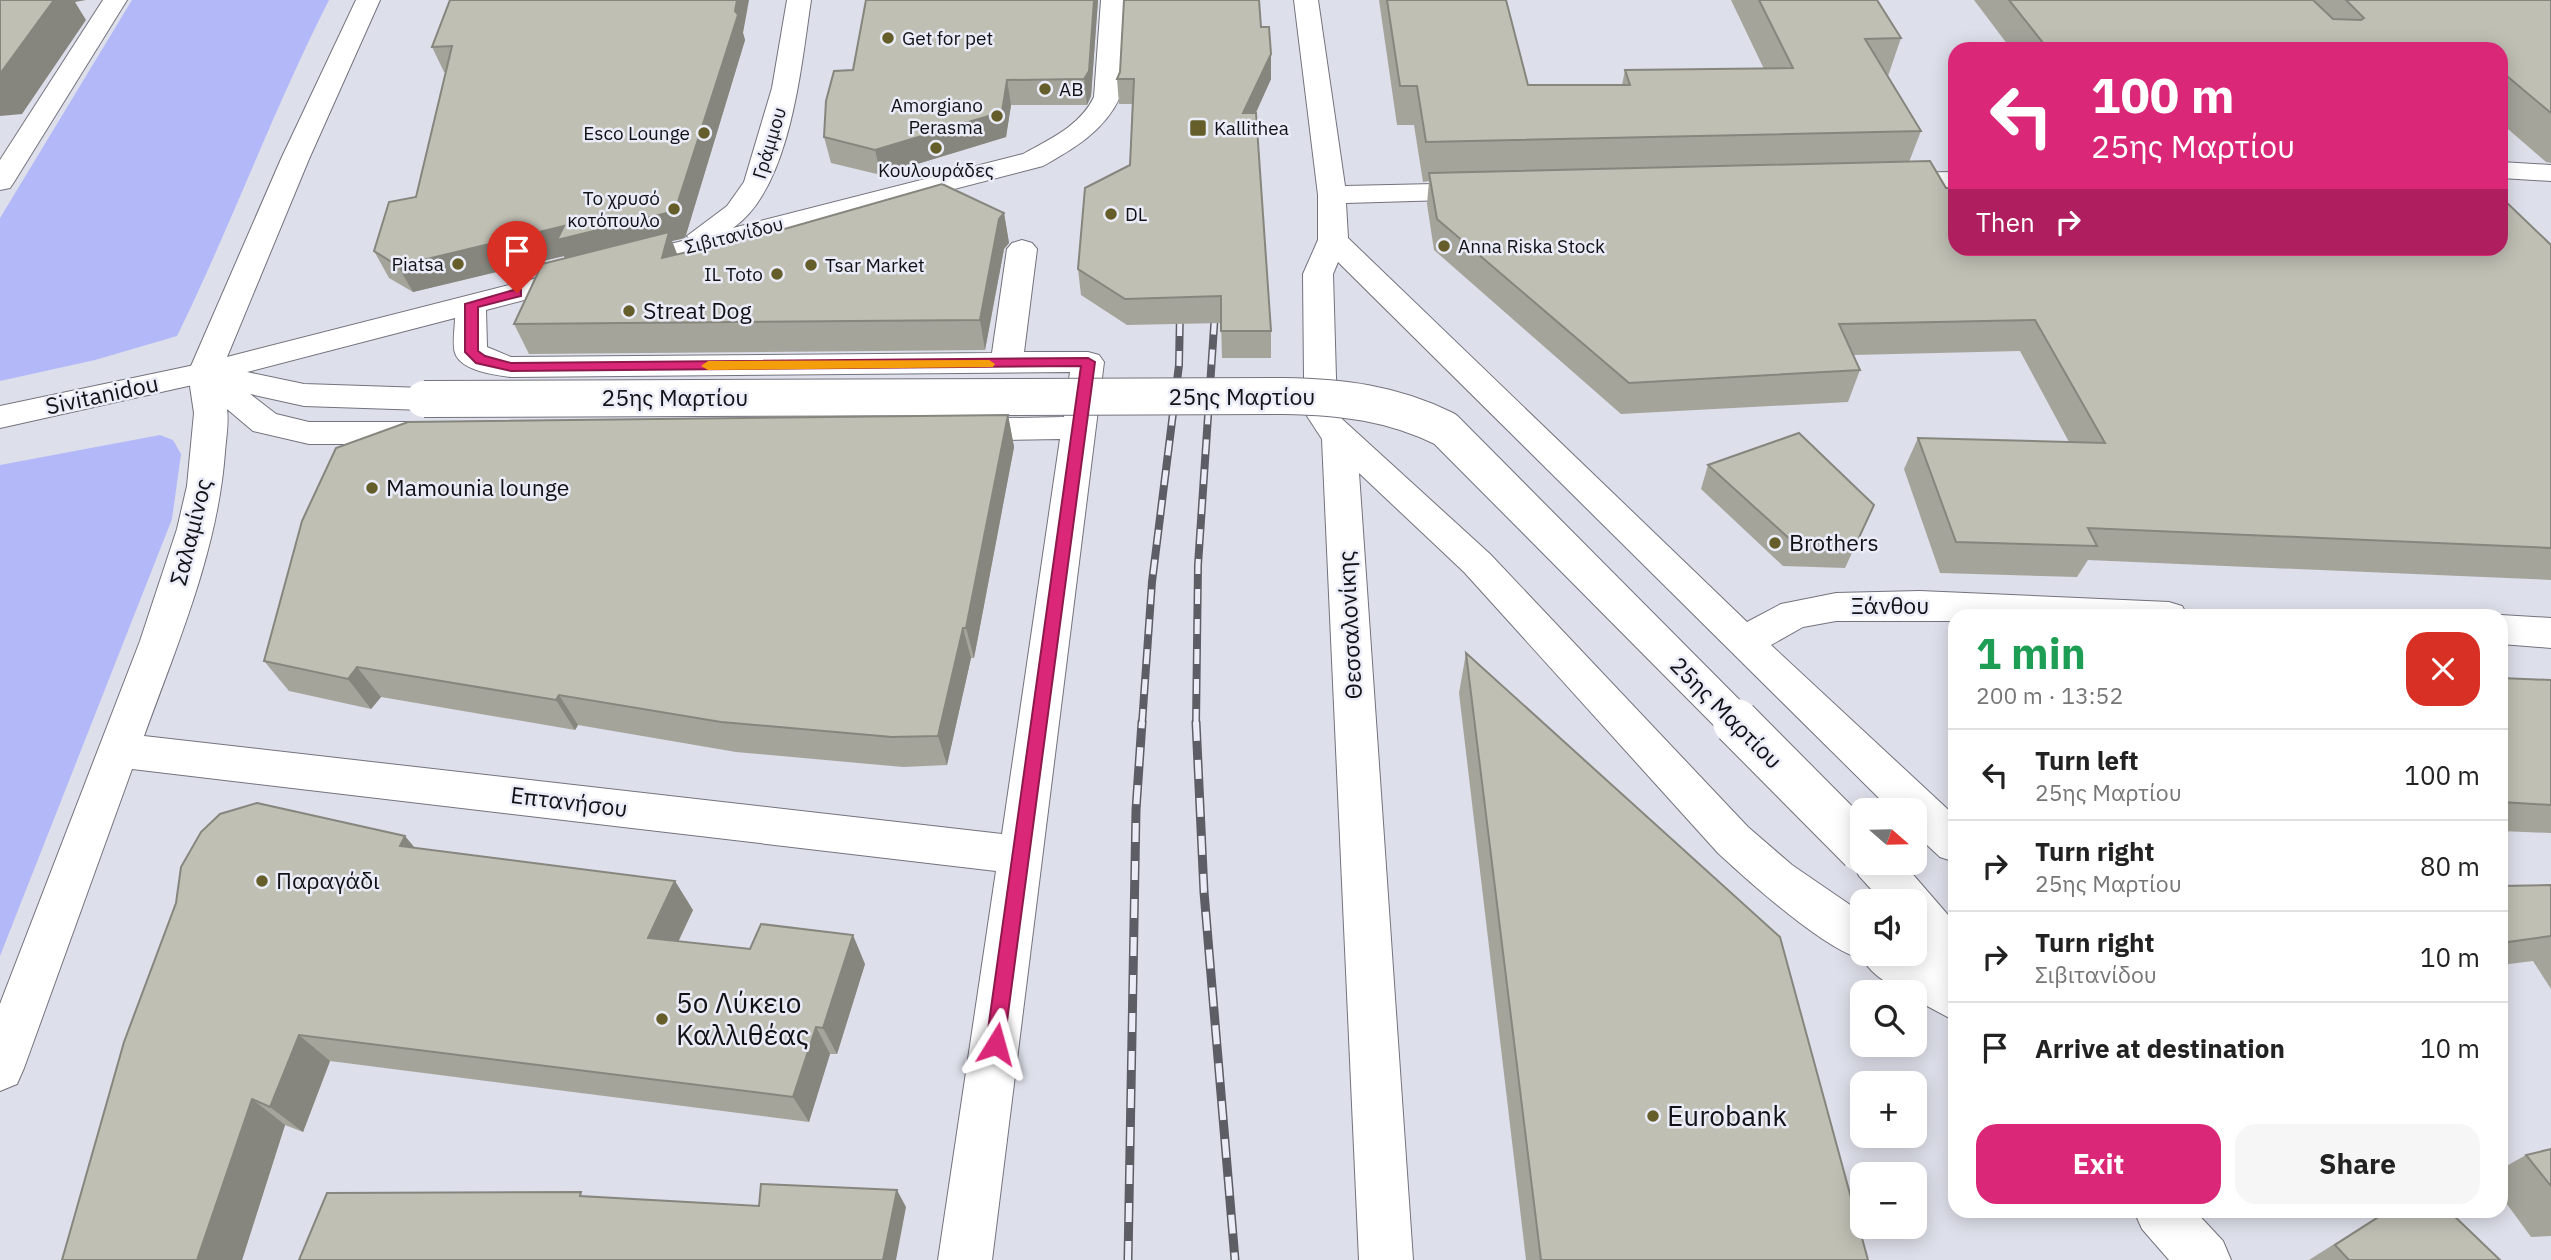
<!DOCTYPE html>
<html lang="en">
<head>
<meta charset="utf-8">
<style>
	:root { --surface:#fff; --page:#f6f6f6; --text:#222; --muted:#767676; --line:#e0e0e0; --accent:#db2777 }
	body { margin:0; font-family:"IBM Plex Sans",sans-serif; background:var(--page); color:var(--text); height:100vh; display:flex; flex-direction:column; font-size:26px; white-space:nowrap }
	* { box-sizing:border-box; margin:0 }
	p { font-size:23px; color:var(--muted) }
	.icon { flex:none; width:38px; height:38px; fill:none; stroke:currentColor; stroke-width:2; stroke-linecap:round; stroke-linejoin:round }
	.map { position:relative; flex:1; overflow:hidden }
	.drawer { position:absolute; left:1948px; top:609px; width:560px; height:609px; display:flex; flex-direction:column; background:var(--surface); border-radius:21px; box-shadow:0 4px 18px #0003 }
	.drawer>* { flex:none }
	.guide { position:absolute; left:1948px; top:42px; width:560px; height:214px; border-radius:21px; box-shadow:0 4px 18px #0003; background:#db2777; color:#fff; overflow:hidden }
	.needle { width:46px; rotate:110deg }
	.buttons { position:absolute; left:1850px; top:798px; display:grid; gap:14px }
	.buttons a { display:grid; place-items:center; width:77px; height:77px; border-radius:14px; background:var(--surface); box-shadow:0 4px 18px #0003; font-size:35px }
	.pin { position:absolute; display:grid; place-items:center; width:60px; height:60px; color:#fff; margin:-72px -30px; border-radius:50% 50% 50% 0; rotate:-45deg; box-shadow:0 0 7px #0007 }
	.pin .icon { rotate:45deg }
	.me { position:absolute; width:77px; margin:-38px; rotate:8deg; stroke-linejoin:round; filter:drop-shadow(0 0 5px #0008) }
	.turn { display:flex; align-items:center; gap:24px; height:147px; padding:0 28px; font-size:32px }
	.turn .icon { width:91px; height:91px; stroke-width:2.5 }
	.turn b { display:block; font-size:49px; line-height:60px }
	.then { display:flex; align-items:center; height:66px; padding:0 28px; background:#0003; gap:14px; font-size:26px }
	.round { display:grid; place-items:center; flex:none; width:74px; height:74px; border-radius:21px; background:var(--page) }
	.overview { display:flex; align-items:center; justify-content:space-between; height:119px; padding:0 28px }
	h1 { font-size:42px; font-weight:700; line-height:52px; color:#1e9e55 }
	.primary-button { display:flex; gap:14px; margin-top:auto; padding:14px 28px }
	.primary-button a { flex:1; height:80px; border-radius:21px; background:var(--accent); color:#fff; font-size:28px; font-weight:700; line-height:80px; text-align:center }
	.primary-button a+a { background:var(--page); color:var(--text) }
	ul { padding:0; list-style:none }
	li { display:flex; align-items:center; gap:21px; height:91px; padding:0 28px; border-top:2px solid var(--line) }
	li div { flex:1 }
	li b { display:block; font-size:26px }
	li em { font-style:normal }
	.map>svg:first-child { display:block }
	.green { fill:#b3b9f8 }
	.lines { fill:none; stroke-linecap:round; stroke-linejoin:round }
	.minor-casing { stroke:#72737d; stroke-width:2 }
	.major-casing { stroke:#72737d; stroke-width:2 }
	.minor { fill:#fff; fill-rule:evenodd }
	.major { fill:#fff; fill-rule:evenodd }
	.rail-far2-casing { stroke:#5d5e65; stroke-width:5 }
	.rail-far1-casing { stroke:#5d5e65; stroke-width:8 }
	.rail-casing { stroke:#5d5e65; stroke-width:9 }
	.rail-far2 { stroke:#eaecf7; stroke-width:3.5; stroke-dasharray:11; stroke-linecap:butt }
	.rail-far1 { stroke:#eaecf7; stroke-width:5; stroke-dasharray:15; stroke-linecap:butt }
	.rail { stroke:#eaecf7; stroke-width:6; stroke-dasharray:19; stroke-linecap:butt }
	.minor-bridge-far1-casing { stroke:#72737d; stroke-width:38; stroke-linecap:butt }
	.minor-bridge-casing { stroke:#72737d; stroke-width:48; stroke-linecap:butt }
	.minor-bridge-far1 { stroke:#fff; stroke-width:36 }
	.minor-bridge { stroke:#fff; stroke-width:46 }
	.wall { fill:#a5a49b }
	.shaded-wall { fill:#86867e }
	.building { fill:#c0bfb4; stroke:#86867e; stroke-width:2 }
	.route { fill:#db2777; stroke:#8e194d; stroke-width:2 }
	.slow { fill:#f59e0b }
	.poi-dot { fill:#655e2b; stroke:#eaecf7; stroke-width:2.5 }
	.labels { text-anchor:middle; stroke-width:5; stroke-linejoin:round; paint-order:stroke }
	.far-poi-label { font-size:19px; fill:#111216; stroke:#eaecf7; text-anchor:start }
	.far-street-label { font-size:19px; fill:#111216; stroke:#eaecf7 }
	.poi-label { font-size:23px; fill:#111216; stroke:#eaecf7; text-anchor:start }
	.street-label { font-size:23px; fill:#111216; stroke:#eaecf7 }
	.near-poi-label { font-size:28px; fill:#111216; stroke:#eaecf7; text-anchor:start }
</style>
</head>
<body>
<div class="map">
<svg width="2551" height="1260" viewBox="0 0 2551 1260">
	<rect width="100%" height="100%" fill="#dddfea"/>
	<g class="green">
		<path d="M132,0H329C273,110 231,226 177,336L95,360L0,381V218Z"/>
		<path d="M160,435L173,440L181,454L172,519L0,956V465Z"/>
	</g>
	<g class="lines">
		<g class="minor-casing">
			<g id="minor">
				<path d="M103,0H127L14,182L10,188L0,190V160Z"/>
				<path d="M356,0H380L309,159L227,357L690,239L687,236L727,206L744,182L772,88L787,0H811C801,66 791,188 733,228L1023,154C1050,139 1080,126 1094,97L1101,0H1125L1120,97C1104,131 1075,148 1043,166L486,310L487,347L511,357L992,353L1007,249L1012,243L1022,240L1032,243L1037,249L1024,352H1088L1099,355L1104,362L992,1260H938L996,871L132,769L24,1068L17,1084L0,1091V1004L140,641L177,529L187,486L194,413L188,373L281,159ZM455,318C455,328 452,343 455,353C461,371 495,375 511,377L1070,372L1064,417L957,419L945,422L940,430L945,438L957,441L1060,439L1002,834L144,736C177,645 218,550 225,452C226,438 229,423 227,409L253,431L309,444H431L443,441L448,433L443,425L431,422H309L276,414L250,394L304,406L424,410L436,407L441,399L436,391L424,388L304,384L247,372Z"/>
				<path d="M1294,0H1318L1345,186L1480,183L1490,185L1494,191L1490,197L1480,199L1346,203L1348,238L1747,622L1781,604L1836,593L1920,591L2169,602L2182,606L2188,616H1955V621H1836L1803,627L1771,645L1955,816V862L1940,857L1914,833V810H1891L1338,262L1333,274L1336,378L1342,419L1490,554L1748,827L1792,865L1862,913V954H1914V948L1924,954L1914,941V901H1882L1859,876L1853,863L1862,849V863H1903L1955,923V1021L1914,999V992C1897,992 1871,975 1863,959C1827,952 1747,880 1718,853L1464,572L1359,473L1413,1260H1359L1322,439L1307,416L1304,378L1303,274L1318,240V195Z"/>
				<path d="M2501,162L2551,165V181L2501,178Z"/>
				<path d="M1955,172V188L1890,189L1880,187L1876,181L1880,175L1890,173Z"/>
				<path d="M2501,615L2551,618V648L2501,644Z"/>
				<path d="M2134,1211H2195L2223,1241L2231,1260H2169L2142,1229Z"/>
			</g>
		</g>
		<g class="major-casing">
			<path id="major" d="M204,363L215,366L220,373L215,380L0,428V406Z"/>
		</g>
		<use href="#minor" class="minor"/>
		<use href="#major" class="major"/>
		<g class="rail-far2-casing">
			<g id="rail-far2">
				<path d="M1180,314V303"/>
				<path d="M1215,314V303"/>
			</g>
		</g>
		<g class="rail-far1-casing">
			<g id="rail-far1">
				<path d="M1142,724L1152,582L1179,365L1180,312"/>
				<path d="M1196,724L1198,565L1215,312"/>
			</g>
		</g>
		<g class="rail-casing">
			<g id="rail">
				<path d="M1196,722L1204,892L1235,1260"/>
				<path d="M1128,1260L1136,810L1142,722"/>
			</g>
		</g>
		<use href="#rail-far2" class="rail-far2"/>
		<use href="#rail-far1" class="rail-far1"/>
		<use href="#rail" class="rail"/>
		<g class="minor-bridge-far1-casing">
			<path id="minor-bridge-far1" d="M424,399L1284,396C1342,397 1393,403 1445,429L1738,724"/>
		</g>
		<g class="minor-bridge-casing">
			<path id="minor-bridge" d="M1736,722L1862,849"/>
		</g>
		<use href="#minor-bridge-far1" class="minor-bridge-far1"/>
		<use href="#minor-bridge" class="minor-bridge"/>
	</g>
	<g class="wall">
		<path d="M1098,0L1091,96L1087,105H1011L1006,137L881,175L831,163L824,137L853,70Z"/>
		<path d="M1379,0H1506L1528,85H1622L1625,70L1764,69L1731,0H1877L1901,38L1888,76L1921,131L1909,162L1946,188L2551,245V580L2088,560L2077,577L1940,573L1904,469L1918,438L2069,442L2020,351L1853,355L1860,370L1848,402L1621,414L1434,250L1427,204L1429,181L1423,182L1414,125H1397Z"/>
		<path d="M1974,0H2551V163L2546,162L2501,123V49H2011Z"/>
		<path d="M1261,27L1271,79L1256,113L1271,331V358H1222L1221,323L1127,325L1081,295L1078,269L1130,165L1132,104H1119L1117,79L1120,72Z"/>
		<path d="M743,33L745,40L685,238L672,241L677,254L1004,213L1009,243L1004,249L985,350L529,354L514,324L565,259L564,256L413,292L389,278L374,251L416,197L446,72H444L432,47Z"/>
		<path d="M1008,415L1014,447L974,658H971L947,765L903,767L736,752L578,725L575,730L381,697L371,709L289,691L264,661Z"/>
		<path d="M1708,465L1863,529L1845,568L1783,566L1701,489Z"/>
		<path d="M1466,653L1868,1260H1526L1459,693Z"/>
		<path d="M2501,678L2551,680V833L2501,831Z"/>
		<path d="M1955,702V713L1951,708Z"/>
		<path d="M414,848L693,910L678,941L865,964L837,1054H830L809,1122L330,1061L303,1132L285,1125L242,1260H62L176,903Z"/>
		<path d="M2551,885V989L2533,961L2501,965V886Z"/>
		<path d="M2551,1149V1236L2531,1237L2501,1196V1169L2526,1155Z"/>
		<path d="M2386,1211H2449L2500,1260H2309Z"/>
	</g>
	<g class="shaded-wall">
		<path d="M0,0H86L75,2L86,20L22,114L0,116Z"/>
		<path d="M737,0H749L743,33L745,40L685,238L672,241L680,262L569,267L564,256L413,292L398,266L564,226L735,11Z"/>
		<path d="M1094,0H1098L1091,96L1087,105L1084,79Z"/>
		<path d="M1271,54V79L1244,138L1243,113Z"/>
		<path d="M1007,80L1011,105L1006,137L881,175L875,150Z"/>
		<path d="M1004,213L1009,243L1004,249L985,350L980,320L999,219Z"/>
		<path d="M1008,415L1014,447L974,658L966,628Z"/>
		<path d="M963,628L971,658L947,765L938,736Z"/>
		<path d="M357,667L381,697L371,709L348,679Z"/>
		<path d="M559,695L578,725L575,730L556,700Z"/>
		<path d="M405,836L430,866L400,846Z"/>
		<path d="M675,881L693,910L667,966L648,938Z"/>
		<path d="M853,935L865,964L837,1054L823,1028Z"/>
		<path d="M816,1027L830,1054L809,1122L793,1097Z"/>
		<path d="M299,1035L330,1061L303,1132L270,1107Z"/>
		<path d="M252,1099L285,1125L242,1260H197Z"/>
		<path d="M897,1190L906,1207L896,1260H883Z"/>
	</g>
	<g class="building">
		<path d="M0,0H54L0,74Z"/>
		<path d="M450,0H737L735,11L738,15L675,211L557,240L564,226L398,266L374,251L389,202L416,197L452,46L432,47Z"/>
		<path d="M866,0H1094L1089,71L1084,79L1007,80L1002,112L875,150L824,137L826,101L834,71L853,70Z"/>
		<path d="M1124,0H1259L1261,27H1269L1271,54L1243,113H1256L1271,331H1221V296L1125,299L1078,269L1085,188L1130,165L1134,79H1117L1120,72Z"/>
		<path d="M1387,0H1506L1528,85H1630L1625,70L1793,68L1759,0H1877L1901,38L1865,39L1921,131L1426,142L1417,86H1400Z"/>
		<path d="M2009,0H2313L2333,19L2361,20L2364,18L2346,0H2551V113L2501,71V49H2218L2212,43L2044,44Z"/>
		<path d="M1930,161L1946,188H1955V248H2501V197L2551,245V548L2088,528L2097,546L1956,542L1918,438L2105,443L2035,320L1839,324L1860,370L1629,383L1437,219L1429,173Z"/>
		<path d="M942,184L1004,213L999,219L980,320L514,324L542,264L669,232L662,258L788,228Z"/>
		<path d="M1008,415L966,628H963L938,736L892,737L721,722L559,695L556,700L357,667L348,679L264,661L302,521L336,448L408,422Z"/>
		<path d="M1799,433L1874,505L1856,544L1793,542L1708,465Z"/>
		<path d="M1466,653L1780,937L1868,1260H1541Z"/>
		<path d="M2501,678L2551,680V805L2501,802Z"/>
		<path d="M257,803L405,836L400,846L675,881L648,938L750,949L761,924L853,935L823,1028L816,1027L793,1097L299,1035L270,1107L252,1099L197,1260H62L124,1042L176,903L181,867L201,832L220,814Z"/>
		<path d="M2551,885V936L2501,943V886Z"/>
		<path d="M2551,1149V1186L2526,1155Z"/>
		<path d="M761,1184L897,1190L883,1260H299L327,1193L581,1192L580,1196L759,1206Z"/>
		<path d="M2388,1211H2449L2500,1260H2349L2335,1245Z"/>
	</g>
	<path class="route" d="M517,289L521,290V296L478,307V351L485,356L511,363L1088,358L1095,362L1003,1051L996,1053L989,1051L986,1044L1081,366L511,371L476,363L465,352V304Z"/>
	<path class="slow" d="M989,360L995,364L993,367L708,370L701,366L708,361Z"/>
	<g class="poi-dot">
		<circle cx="888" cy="38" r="7"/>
		<circle cx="1045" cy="89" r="7"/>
		<circle cx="997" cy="116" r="7"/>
		<rect x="1189" y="119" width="18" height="18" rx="3.5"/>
		<circle cx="704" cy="133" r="7"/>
		<circle cx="936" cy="148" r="7"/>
		<circle cx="674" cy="209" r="7"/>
		<circle cx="1111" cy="214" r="7"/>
		<circle cx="1444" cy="246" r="7"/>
		<circle cx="458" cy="264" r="7"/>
		<circle cx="811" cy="265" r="7"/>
		<circle cx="777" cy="274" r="7"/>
		<circle cx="629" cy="311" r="7"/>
		<circle cx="372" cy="488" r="7"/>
		<circle cx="1775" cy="543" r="7"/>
		<circle cx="262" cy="881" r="7"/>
		<circle cx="662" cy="1019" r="7"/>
		<circle cx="1653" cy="1116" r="7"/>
	</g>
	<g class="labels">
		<g class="far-poi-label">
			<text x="902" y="45">Get for pet</text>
			<text x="1059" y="96">ΑΒ</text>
			<text x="983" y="112" text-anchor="end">Amorgiano<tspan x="983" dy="22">Perasma</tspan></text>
			<text x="1214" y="135">Kallithea</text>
			<text x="690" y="140" text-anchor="end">Esco Lounge</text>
			<text x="936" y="177" text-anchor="middle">Κουλουράδες</text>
			<text x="660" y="205" text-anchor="end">Το χρυσό<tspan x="660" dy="22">κοτόπουλο</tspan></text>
			<text x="1125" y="221">DL</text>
			<text x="1458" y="253">Anna Riska Stock</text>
			<text x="444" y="271" text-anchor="end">Piatsa</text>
			<text x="825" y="272">Tsar Market</text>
			<text x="763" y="281" text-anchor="end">IL Toto</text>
		</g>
		<g class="far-street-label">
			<text transform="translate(769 143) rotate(-73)" y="7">Γράμμου</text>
			<text transform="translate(734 235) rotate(-14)" y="7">Σιβιτανίδου</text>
		</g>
		<g class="poi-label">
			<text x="643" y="319">Streat Dog</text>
			<text x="386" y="496">Mamounia lounge</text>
			<text x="1789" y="551">Brothers</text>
			<text x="276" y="889">Παραγάδι</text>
		</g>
		<g class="street-label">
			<text transform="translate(102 395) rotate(-12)" y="8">Sivitanidou</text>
			<text x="1242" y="405">25ης Μαρτίου</text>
			<text x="675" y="406">25ης Μαρτίου</text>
			<text transform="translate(191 532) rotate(-76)" y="8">Σαλαμίνος</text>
			<text x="1890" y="614">Ξάνθου</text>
			<text transform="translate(1350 625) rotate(-93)" y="8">Θεσσαλονίκης</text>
			<text transform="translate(1726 713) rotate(45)" y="8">25ης Μαρτίου</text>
			<text transform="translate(569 802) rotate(7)" y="8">Επτανήσου</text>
		</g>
		<g class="near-poi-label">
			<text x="676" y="1013">5ο Λύκειο<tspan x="676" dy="32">Καλλιθέας</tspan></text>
			<text x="1667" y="1126">Eurobank</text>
		</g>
	</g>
</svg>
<div class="buttons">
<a><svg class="needle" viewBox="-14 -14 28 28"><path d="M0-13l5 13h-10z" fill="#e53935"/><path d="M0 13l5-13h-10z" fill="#767676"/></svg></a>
<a><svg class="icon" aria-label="sound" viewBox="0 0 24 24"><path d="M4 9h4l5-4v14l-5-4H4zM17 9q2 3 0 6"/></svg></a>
<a><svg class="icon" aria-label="search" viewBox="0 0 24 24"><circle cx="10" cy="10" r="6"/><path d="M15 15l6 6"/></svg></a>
<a>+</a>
<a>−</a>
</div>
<div class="pin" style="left:517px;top:293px;background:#d93025"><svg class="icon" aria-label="arrive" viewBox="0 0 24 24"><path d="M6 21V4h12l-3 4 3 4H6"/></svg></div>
<svg class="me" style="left:996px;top:1044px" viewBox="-20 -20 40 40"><path d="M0-17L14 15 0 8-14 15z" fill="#db2777" stroke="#fff" stroke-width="4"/></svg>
<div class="guide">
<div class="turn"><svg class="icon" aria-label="left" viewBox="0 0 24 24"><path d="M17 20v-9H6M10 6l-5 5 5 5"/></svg><div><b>100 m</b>25ης Μαρτίου</div></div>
<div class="then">Then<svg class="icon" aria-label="right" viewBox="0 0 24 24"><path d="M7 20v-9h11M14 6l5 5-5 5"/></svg></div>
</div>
<section class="drawer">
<div class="overview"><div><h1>1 min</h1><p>200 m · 13:52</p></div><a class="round" style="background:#d93025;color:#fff"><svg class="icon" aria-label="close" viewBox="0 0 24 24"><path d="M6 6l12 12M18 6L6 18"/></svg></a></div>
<ul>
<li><svg class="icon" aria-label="left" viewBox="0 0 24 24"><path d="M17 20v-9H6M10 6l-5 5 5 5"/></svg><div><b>Turn left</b><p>25ης Μαρτίου</p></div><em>100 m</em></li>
<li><svg class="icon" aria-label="right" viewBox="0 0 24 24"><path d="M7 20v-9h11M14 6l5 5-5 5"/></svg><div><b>Turn right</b><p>25ης Μαρτίου</p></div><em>80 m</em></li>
<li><svg class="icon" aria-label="right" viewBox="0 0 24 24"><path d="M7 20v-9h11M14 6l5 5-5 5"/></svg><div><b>Turn right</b><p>Σιβιτανίδου</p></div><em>10 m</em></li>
<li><svg class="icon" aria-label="arrive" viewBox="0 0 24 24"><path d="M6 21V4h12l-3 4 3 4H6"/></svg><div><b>Arrive at destination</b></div><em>10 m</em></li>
</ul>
<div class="primary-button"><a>Exit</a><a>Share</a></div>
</section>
</div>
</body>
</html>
